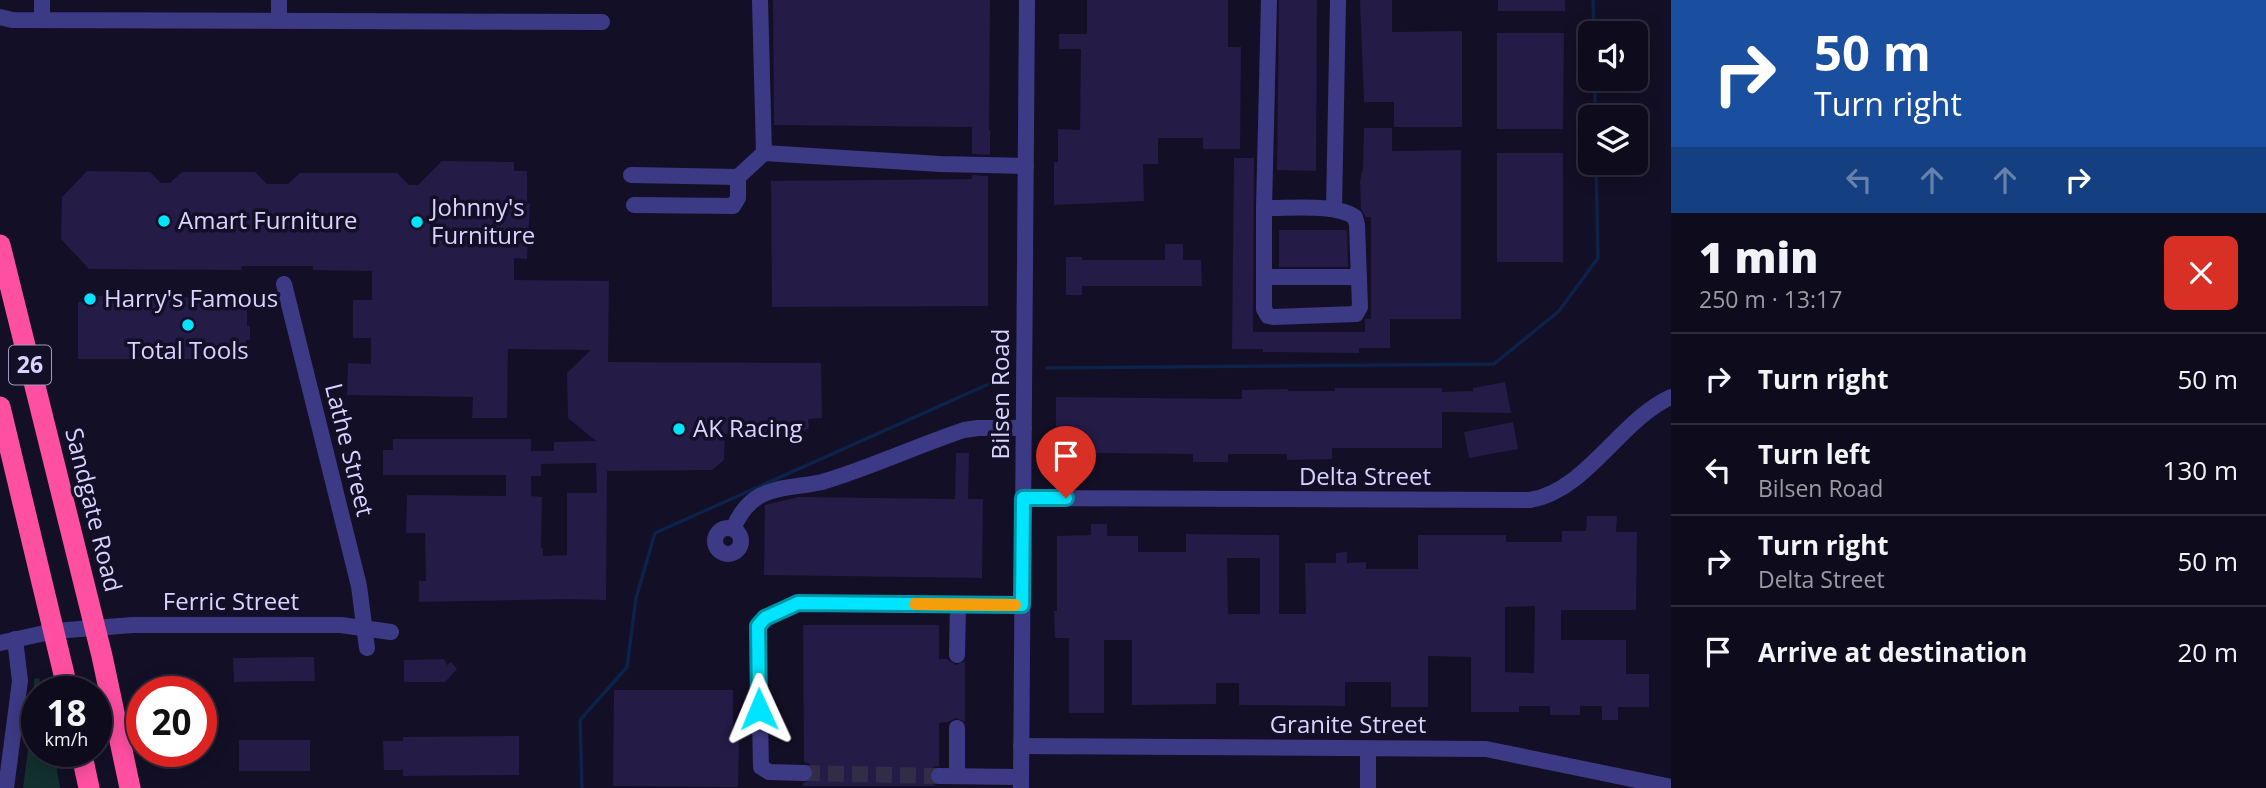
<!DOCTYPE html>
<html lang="en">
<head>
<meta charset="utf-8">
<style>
	:root { --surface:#0e0b1c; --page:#1c1929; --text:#f1f3f6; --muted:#9b9ba3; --line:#2e2b3b }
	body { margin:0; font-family:"Open Sans",sans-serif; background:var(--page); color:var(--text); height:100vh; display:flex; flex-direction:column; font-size:26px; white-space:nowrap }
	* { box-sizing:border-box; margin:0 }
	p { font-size:23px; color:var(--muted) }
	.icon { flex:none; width:38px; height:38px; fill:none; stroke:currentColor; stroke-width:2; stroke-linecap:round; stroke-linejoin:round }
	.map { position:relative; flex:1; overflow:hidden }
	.drawer { display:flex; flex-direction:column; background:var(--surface); width:595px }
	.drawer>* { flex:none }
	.guide { background:#1a4fa0; color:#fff; overflow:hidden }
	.controls { position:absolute; left:1578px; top:21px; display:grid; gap:14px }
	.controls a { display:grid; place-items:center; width:70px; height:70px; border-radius:10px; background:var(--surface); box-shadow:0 4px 18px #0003,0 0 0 2px var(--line); font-size:35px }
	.speed { position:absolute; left:21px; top:676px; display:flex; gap:14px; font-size:35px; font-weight:700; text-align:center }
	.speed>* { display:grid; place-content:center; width:91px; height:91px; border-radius:50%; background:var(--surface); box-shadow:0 4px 18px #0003,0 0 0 2px var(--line); line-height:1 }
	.speed small { font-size:18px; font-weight:400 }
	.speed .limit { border:10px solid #d22; background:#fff; color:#111 }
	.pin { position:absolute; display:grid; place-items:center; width:60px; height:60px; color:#fff; margin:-72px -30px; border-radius:50% 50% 50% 0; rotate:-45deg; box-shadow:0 0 7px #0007 }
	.pin .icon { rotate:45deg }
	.me { position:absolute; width:77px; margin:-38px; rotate:359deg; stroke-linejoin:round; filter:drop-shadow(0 0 5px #0008) }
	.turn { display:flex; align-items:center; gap:24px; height:147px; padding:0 28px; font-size:32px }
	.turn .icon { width:91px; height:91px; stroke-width:2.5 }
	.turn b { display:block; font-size:49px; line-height:60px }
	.lanes { display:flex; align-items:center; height:66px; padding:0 28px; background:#0003; justify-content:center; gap:35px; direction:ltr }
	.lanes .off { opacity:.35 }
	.round { display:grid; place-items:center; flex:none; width:74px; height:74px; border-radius:10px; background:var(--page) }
	.summary { display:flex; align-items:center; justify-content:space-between; height:119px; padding:0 28px }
	h1 { font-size:42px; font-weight:800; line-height:52px }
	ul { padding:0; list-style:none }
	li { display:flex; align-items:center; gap:21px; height:91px; padding:0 28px; border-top:2px solid var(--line) }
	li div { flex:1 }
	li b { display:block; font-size:26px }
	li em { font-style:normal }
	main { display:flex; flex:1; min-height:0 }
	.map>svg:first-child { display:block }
	.green { fill:#12302f }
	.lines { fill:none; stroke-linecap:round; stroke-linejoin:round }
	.stream { stroke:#0c2248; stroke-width:3.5 }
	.building { fill:#241b47; fill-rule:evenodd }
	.minor-tunnel { stroke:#312d47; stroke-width:16; stroke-dasharray:16 8; stroke-linecap:butt }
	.minor { stroke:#3d3a85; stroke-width:16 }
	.highway { stroke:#ff4fa3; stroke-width:21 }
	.route-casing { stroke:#0095a6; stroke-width:18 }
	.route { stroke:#00e5ff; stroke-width:12 }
	.slow { stroke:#f59e0b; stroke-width:12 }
	.poi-dot { fill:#00e5ff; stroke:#130f26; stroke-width:2.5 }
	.labels { text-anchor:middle; stroke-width:7; stroke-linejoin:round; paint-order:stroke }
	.shield { fill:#130f26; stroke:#9e99be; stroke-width:2 }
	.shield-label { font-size:23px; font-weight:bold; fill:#d9d4ff }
	.poi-label { font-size:24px; fill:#d9d4ff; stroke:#130f26; text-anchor:start }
	.street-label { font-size:24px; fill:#d9d4ff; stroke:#130f26 }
</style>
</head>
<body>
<main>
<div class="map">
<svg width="1671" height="788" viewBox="0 0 1671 788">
	<rect width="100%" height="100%" fill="#130f26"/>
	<path class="green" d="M39,678L42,691H37V751H54L60,788H23L33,711L34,679Z"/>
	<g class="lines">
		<g class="stream">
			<path d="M1593,0L1594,33"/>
			<path d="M1595,79V117"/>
			<path d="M1047,368L1494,364L1559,311L1598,258L1596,163"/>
			<path d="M582,788L580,720L627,667L636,598L655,533L1000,379"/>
		</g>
	</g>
	<g class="building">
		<path d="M773,0H990L989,130H990V155L972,154V127L774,125Z"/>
		<path d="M1087,0H1228V47H1241L1240,149H1203V138H1158V164H1143L1144,201L1054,205V162H1058V129L1080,130L1081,49H1059V34H1087Z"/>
		<path d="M1279,0H1317L1316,171L1277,170Z"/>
		<path d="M1360,0H1392V32L1462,31V127H1394V102H1364Z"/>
		<rect x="1498" y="0" width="67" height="11"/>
		<path d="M1497,33H1564L1563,129H1497Z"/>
		<path d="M1364,128H1392V151L1461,150V319H1390V348H1359V353L1263,352V349H1232L1234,158H1254L1253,332H1365V319H1371V217H1366L1361,209L1360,181L1363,168Z"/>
		<rect x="1497" y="153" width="66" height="109"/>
		<path d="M442,161L514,162V171H527V204L530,203L527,259L514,258V280L609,281L608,362L821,363L822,418L808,419L809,428L798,435L725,434L724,460L712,470L607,471L606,600L567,599L419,602V581H426L425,533H406L407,495L506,496V475H383V450H393V439H531V451H554V442L596,441L568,418L567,373L591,350L508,349L507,418H472L473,397L347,395L348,363L371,364V338H353V300H372V271L313,270V266H242L241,270L89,269L61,239L62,197L87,171L150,172L161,183H170L182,172H255L267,184H288L300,173H397L409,185H418ZM596,463L597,493H567V555L543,556V548H541L542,497L531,496V476H541V464Z"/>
		<path d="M972,175L988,176V306L772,307L771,181L972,179Z"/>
		<path d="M1279,230H1347L1348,267H1279Z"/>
		<path d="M1165,244H1183V260H1201L1202,286H1082V295H1066V257H1082V260H1165Z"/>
		<path d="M94,296L247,298V326H250V340H246V359H78V302H94Z"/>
		<path d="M1505,382L1511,413L1442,412V448H1332V459L1287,460V454H1228V462H1193V454L1096,453V457H1056V397L1242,399V390L1288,389V391H1335V388H1442V392L1473,391V388Z"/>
		<path d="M1513,422L1518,449L1469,458L1464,432Z"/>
		<path d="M956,453H969L968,499H983L982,578L764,575L765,505L798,497L955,499Z"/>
		<path d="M1587,516H1617L1616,532H1637L1636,610H1561V640H1626V674H1649V707H1618V720H1602V706H1580V715H1550V706H1519V712H1471V657L1428,656V707H1391V682H1345V706L1239,705V683H1216V704L1132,705V640H1104V713H1069V638H1055L1054,611H1057V536L1091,535V524H1107V536H1138V552H1186V534L1279,535V614H1306L1305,563H1336V553L1347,552V563L1366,562V569H1418V535H1506V542H1562V531H1586ZM1227,558H1260V614H1228ZM1535,606L1534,673L1505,672V607Z"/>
		<path d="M803,625H939V659H947L956,665L965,661V722L956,718L948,722L939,723V766L933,767L929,775L930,782L936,786H803V783L813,779L814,773L810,764L804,762Z"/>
		<path d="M314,657L315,681L234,682L233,658Z"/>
		<path d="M444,659L447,665L451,662L457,669L445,682H404V660Z"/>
		<path d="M614,690H733V736H739L738,787L613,786Z"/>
		<path d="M519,736V775L403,776V770H384L383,741H403V737Z"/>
		<rect x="239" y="740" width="71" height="31"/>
	</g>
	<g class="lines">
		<path class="minor-tunnel" d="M804,773L939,776"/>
		<g class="minor">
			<path d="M279,0V20"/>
			<path d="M760,0L764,153L940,164L1026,166"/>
			<path d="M0,17L12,20L602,22"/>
			<path d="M42,19V0"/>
			<path d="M631,175L738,177"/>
			<path d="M634,205L733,206L738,198V177L764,153"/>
			<path d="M1264,208C1289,209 1334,203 1355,217L1357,225L1360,307L1356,314L1273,317L1268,316L1264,309V208L1269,0"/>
			<path d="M1334,209L1338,0"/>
			<path d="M1264,277H1359"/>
			<path d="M284,284L359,586L367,648"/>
			<path d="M1023,498L1530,500C1586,491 1620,420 1671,397"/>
			<circle cx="728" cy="541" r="13"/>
			<path d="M733,529C738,517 744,507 755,499C773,486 801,487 822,482C870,468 916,446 964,430L978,428H1024"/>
			<path d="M0,643L54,631L133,625H341L391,632"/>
			<path d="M957,655L958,605"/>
			<path d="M1021,746L1486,749L1671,787"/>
			<path d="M804,773L769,772L761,767L758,626L765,618L798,603L1022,605"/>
			<path d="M939,776L1021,777"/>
			<path d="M957,776V728"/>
			<path d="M6,788L20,681L15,639"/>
			<path d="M1021,788L1027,0"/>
			<path d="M1368,788V749"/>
		</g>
		<g class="highway">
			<path d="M0,245L102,656L130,788"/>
			<path d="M0,407L68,691"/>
			<path d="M81,751L89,788"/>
		</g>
	</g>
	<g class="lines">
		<g class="route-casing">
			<path id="route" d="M759,709L758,626L765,618L798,603L1022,605L1023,498H1066"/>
		</g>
		<use href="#route" class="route"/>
		<path class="slow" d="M915,604L1015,605"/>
	</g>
	<g class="poi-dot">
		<circle cx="164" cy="221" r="7"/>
		<circle cx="417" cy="222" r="7"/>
		<circle cx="90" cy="299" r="7"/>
		<circle cx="188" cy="325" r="7"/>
		<circle cx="679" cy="429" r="7"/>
	</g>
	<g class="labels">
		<rect class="shield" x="9" y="345.5" width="42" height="39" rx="5"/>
		<g class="shield-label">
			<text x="30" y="373">26</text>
		</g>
		<g class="poi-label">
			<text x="431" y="216">Johnny's<tspan x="431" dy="28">Furniture</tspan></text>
			<text x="178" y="229">Amart Furniture</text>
			<text x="104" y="307">Harry's Famous</text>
			<text x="188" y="359" text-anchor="middle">Total Tools</text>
			<text x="693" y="437">AK Racing</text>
		</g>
		<g class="street-label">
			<text transform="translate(1001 394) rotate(-90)" y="8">Bilsen Road</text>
			<text transform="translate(349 450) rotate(76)" y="8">Lathe Street</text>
			<text x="1365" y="485">Delta Street</text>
			<text transform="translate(93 510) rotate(76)" y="8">Sandgate Road</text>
			<text x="231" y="610">Ferric Street</text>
			<text x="1348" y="733">Granite Street</text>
		</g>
	</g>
</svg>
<div class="controls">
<a><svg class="icon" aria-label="sound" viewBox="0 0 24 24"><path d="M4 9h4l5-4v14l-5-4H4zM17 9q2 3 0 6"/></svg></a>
<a><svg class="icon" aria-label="layers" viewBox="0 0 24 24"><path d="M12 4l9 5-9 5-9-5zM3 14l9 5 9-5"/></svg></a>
</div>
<div class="speed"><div>18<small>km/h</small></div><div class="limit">20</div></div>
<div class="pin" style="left:1066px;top:498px;background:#d93025"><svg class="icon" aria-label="arrive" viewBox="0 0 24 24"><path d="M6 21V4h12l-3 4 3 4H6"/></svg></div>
<svg class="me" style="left:759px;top:709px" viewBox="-20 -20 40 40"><path d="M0-17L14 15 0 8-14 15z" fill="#00e5ff" stroke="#fff" stroke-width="4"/></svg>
</div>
<section class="drawer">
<div class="guide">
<div class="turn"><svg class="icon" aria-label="right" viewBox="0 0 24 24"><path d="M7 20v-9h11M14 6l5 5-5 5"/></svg><div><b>50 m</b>Turn right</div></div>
<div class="lanes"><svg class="icon off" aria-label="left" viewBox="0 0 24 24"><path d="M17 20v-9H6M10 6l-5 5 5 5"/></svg><svg class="icon off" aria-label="ahead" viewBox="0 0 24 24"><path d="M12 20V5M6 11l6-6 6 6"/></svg><svg class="icon off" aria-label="ahead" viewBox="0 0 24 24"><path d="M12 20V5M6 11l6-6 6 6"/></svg><svg class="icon" aria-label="right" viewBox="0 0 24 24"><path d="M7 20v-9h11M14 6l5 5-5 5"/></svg></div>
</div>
<div class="summary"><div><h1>1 min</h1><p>250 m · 13:17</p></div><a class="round" style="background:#d93025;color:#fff"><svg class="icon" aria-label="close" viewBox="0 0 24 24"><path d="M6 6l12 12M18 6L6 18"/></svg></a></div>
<ul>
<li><svg class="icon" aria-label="right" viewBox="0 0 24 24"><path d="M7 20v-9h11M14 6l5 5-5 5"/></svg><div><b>Turn right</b></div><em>50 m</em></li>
<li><svg class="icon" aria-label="left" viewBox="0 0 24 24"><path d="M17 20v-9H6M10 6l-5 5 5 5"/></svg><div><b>Turn left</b><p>Bilsen Road</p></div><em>130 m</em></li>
<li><svg class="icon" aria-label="right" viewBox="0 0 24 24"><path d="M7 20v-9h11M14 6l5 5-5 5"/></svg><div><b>Turn right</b><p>Delta Street</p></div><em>50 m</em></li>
<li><svg class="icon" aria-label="arrive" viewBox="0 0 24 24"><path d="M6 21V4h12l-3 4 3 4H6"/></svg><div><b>Arrive at destination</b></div><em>20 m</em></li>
</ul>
</section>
</main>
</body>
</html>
